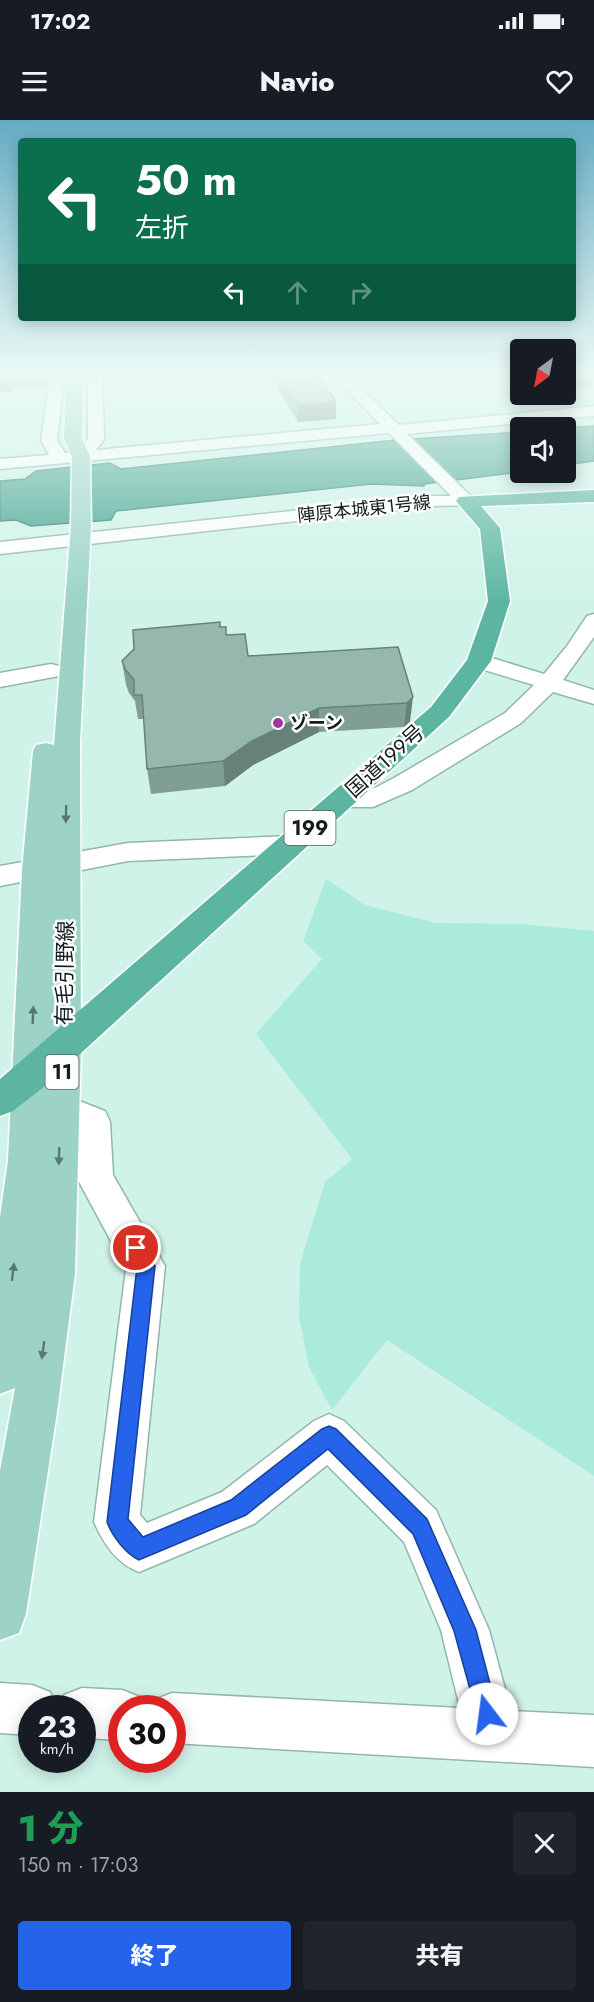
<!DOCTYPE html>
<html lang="ja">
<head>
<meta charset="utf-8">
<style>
	:root { --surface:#171b24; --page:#20242c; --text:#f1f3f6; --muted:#9ea1a6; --accent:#2563eb }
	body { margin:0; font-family:Jost,"Noto Sans JP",sans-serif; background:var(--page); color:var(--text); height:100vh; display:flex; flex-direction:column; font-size:22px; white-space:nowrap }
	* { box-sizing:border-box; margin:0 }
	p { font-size:20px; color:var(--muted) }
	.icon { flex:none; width:33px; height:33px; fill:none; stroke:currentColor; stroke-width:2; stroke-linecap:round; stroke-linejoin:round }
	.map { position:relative; height:1672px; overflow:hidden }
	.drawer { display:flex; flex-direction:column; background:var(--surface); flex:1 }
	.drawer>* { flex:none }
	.top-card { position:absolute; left:18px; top:18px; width:558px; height:183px; border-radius:6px; box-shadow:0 3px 15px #0003; background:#0b6e4f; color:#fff; overflow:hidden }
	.needle { width:39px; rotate:212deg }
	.tools { position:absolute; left:510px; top:219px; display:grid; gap:12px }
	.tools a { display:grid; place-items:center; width:66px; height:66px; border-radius:6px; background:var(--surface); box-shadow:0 3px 15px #0003; font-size:30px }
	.speed { position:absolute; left:18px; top:1575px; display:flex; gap:12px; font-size:30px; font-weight:700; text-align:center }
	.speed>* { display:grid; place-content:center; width:78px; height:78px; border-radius:50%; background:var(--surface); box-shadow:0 3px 15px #0003; line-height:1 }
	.speed small { font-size:15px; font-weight:400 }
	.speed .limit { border:9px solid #d22; background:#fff; color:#111 }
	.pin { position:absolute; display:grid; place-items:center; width:51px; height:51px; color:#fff; margin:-26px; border:3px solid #fff; border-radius:50%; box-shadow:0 2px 6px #0007 }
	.me { position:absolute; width:66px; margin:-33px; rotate:345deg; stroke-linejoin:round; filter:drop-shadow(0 0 4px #0008) }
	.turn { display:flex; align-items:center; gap:21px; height:126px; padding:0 18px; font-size:27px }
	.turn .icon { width:78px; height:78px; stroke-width:2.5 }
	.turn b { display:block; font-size:42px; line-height:51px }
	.lanes { display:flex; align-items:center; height:57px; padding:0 18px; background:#0003; justify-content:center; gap:30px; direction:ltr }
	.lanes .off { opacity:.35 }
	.round { display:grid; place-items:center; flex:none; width:63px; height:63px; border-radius:6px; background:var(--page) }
	.head { display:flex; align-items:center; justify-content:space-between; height:102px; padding:0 18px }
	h1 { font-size:36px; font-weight:800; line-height:45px; color:#1e9e55 }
	.cta { display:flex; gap:12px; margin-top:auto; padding:12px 18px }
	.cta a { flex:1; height:69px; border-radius:6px; background:var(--accent); color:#fff; font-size:24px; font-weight:800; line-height:69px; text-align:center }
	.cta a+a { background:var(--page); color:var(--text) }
	.status { display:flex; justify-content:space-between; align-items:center; height:42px; padding:0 30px; background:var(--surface); direction:ltr }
	.status svg { height:16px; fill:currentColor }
	header { display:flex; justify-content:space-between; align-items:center; height:78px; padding:0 18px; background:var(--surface); font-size:27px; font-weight:800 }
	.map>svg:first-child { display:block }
	.green { fill:#abebdb }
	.water { fill:#3fa08c; stroke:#31796a; stroke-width:1.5 }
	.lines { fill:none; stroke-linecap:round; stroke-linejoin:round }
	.minor-casing { stroke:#94b5ac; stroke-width:3 }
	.major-casing { stroke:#fff; stroke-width:3 }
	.highway-casing { stroke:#fff; stroke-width:3 }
	.minor { fill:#fff; fill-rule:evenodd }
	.major { fill:#9dd3c7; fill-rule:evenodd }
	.highway { fill:#5bb5a1; fill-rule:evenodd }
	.rail-casing { stroke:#536762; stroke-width:4 }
	.rail { stroke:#fff; stroke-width:2; stroke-dasharray:8; stroke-linecap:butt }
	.wall { fill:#809d96 }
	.shaded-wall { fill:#68807a }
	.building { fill:#95b7ae; stroke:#68807a; stroke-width:1.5 }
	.oneway { fill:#577871 }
	.route { fill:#2563eb; stroke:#184099; stroke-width:1.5 }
	.poi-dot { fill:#9c389d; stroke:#fff; stroke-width:2 }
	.labels { text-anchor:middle; stroke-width:5; stroke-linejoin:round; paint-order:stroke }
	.far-street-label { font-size:18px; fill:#111e1b; stroke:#fff }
	.far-poi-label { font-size:18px; font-weight:bold; fill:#111e1b; stroke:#fff; text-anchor:start }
	.shield { fill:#fff; stroke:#58625f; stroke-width:1.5 }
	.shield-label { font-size:20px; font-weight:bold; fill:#111e1b }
	.street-label { font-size:21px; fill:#111e1b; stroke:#fff }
</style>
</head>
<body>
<div class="status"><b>17:02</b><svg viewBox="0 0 49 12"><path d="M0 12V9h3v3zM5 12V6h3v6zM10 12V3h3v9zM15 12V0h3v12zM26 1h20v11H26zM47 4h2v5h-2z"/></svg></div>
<header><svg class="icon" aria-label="menu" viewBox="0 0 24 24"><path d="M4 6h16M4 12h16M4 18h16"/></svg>Navio<svg class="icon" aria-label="heart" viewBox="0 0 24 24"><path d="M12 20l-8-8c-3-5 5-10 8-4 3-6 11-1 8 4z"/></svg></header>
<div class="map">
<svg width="594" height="1672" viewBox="0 0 594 1672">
	<rect width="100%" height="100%" fill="#d0f3e9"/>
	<path class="green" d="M326,759L365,785L436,803L522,804L594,811V1356L387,1220L332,1290L309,1247L299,1196L300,1144L325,1062L352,1039L256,914L322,839L303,821Z"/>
	<g class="water">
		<path d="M594,306V341L566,345V308Z"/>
		<path d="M520,312V352L424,364V366L371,364L116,391L111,400L31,406L16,400L0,401V361L25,359L36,351L110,343L121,349L396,320Z"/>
	</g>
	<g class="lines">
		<g class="minor-casing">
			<g id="minor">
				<path d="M51,251H65L57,320L65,333L76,332L88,319V251H102L104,320L96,330L380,304L328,251H343L399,305L594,286V296L407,314L472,377L475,381L472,385L432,386L0,434V422L432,376H451L389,313L0,349V339L49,335L41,320Z"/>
				<path d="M594,494V517L563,560L594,570V584L553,572L521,603L412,670L373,687H343L334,685L330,679L334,673L343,671H369L394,658L505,593L534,565L471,546L468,541L471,536L479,534L544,554L567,526L587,496Z"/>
				<path d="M51,544L59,546L62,551L59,556L0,567V553Z"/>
				<path d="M292,716L302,718L305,725L302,732L292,734L128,741L0,766V746L128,723Z"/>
				<path d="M61,974L105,991L110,1002L113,1055L165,1146L140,1395L147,1403L222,1372L314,1301L329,1294L344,1301L436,1390L489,1510L511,1591L594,1595V1647L172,1623V1588H151L154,1580L172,1573L460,1588L441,1510L404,1422L327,1345L254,1404L139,1452C116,1443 104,1424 94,1402L126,1149L77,1058L76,1011L49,1000L44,989L49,978Z"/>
				<path d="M0,1563L32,1565L50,1572L57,1588H32V1615L0,1613Z"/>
				<path d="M82,1568L122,1570L140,1577L145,1588H122V1620L82,1618V1588H59L64,1575Z"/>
			</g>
		</g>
		<g class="major-casing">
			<path id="major" d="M67,251H83L82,318L90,337L91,405L80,623L81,926L75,1154L57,1292L26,1494L19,1513L0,1520V1350L15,1268L0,1274V1097L8,1040L22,750L33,631L36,625L46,623L54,625L71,405L72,337L64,318Z"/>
		</g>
		<g class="highway-casing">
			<path id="highway" d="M594,370V382L481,386L500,408L510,481L491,541L449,597L45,966L13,991L0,996V959L431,587L467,540L488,481L480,409L456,381L459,377Z"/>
		</g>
		<use href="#minor" class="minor"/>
		<use href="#major" class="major"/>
		<use href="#highway" class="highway"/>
		<g class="rail-casing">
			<path id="rail" d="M508,251H520"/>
		</g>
		<use href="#rail" class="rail"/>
	</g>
	<g class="wall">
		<path d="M0,251H45L47,266L12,268V272H0Z"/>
		<path d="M270,251H315L336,299L298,302L270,256Z"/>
		<path d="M566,251L594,253L591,268H566Z"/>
		<path d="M220,507L227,515L248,536L398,527L410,602L404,607L319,612L253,645L225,666L151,674L147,649L144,599H138L135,581L129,573L126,565L122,541Z"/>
	</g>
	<g class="shaded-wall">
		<path d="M44,251H45L47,266Z"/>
		<path d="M191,251H224V256L192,259Z"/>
		<path d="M336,282V299L298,302V285Z"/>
		<path d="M413,577L410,602L404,607L407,583Z"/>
		<path d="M319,588V612L253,645L225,666L223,641L252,621Z"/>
	</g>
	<g class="building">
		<rect x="0" y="251" width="8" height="2"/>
		<path d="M276,251H315L336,282L298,285Z"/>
		<path d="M566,251H592L594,253L566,254Z"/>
		<path d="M220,502V507H226V515L245,514L248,536L398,527L413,577L407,583L319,588L252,621L223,641L147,649L142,575H134V560L125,549L122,541L134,529L133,510Z"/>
	</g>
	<defs><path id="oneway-solid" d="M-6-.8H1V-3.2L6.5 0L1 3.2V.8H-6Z" transform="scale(1.5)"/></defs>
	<g class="oneway">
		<use href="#oneway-solid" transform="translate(66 694) rotate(91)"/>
		<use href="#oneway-solid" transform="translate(33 895) rotate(-88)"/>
		<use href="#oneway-solid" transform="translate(59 1036) rotate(92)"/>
		<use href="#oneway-solid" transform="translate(13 1152) rotate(-83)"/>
		<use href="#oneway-solid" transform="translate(43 1230) rotate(98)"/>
	</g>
	<linearGradient id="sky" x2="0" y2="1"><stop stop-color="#64acc3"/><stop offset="0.52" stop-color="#eafaf5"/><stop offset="1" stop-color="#eafaf5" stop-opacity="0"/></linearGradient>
	<rect width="594" height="485" fill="url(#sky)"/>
	<path class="route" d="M136,1120L142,1123L155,1146L128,1399L143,1417L231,1380L322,1309L329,1306L336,1309L427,1399L476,1510L498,1594L495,1602L487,1606L479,1602L454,1511L413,1414L328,1329L246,1395L139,1440C126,1434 112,1416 107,1402L137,1147L127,1128L130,1123Z"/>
	<circle class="poi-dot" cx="278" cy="603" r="6"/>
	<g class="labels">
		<g class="far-street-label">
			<text transform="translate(364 389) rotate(-6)" y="6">陣原本城東1号線</text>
		</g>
		<g class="far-poi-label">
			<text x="290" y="609">ゾーン</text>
		</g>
		<g class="shield">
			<rect x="284.5" y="691" width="51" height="34" rx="4.5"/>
			<rect x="45.5" y="935" width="33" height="34" rx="4.5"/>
		</g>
		<g class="shield-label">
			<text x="310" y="715">199</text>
			<text x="62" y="959">11</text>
		</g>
		<g class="street-label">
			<text transform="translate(385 641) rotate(-42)" y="7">国道199号</text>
			<text transform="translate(65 853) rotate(-89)" y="7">有毛引野線</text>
		</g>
	</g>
</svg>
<div class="tools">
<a><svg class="needle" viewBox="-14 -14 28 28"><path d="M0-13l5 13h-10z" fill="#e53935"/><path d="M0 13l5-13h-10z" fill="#9ea1a6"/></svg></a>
<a><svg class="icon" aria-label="sound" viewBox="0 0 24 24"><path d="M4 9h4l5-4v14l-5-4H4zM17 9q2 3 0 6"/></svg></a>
</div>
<div class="speed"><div>23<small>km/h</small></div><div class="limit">30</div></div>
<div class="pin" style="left:136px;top:1128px;background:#d93025"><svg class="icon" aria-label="arrive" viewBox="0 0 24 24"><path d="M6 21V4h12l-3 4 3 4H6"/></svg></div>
<svg class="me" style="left:487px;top:1594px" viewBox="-20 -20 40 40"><circle r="19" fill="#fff"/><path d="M0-13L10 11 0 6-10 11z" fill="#2563eb"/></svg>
<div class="top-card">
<div class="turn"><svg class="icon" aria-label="left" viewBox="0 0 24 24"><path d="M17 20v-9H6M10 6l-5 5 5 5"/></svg><div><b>50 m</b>左折</div></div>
<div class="lanes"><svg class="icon" aria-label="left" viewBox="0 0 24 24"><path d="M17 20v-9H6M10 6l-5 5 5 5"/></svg><svg class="icon off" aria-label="ahead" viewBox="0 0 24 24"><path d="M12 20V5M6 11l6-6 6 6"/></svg><svg class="icon off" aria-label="right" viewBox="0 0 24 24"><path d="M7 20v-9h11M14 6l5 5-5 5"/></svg></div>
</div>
</div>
<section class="drawer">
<div class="head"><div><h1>1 分</h1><p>150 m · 17:03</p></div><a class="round"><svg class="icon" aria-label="close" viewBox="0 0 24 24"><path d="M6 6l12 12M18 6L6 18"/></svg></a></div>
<div class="cta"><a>終了</a><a>共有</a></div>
</section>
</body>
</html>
